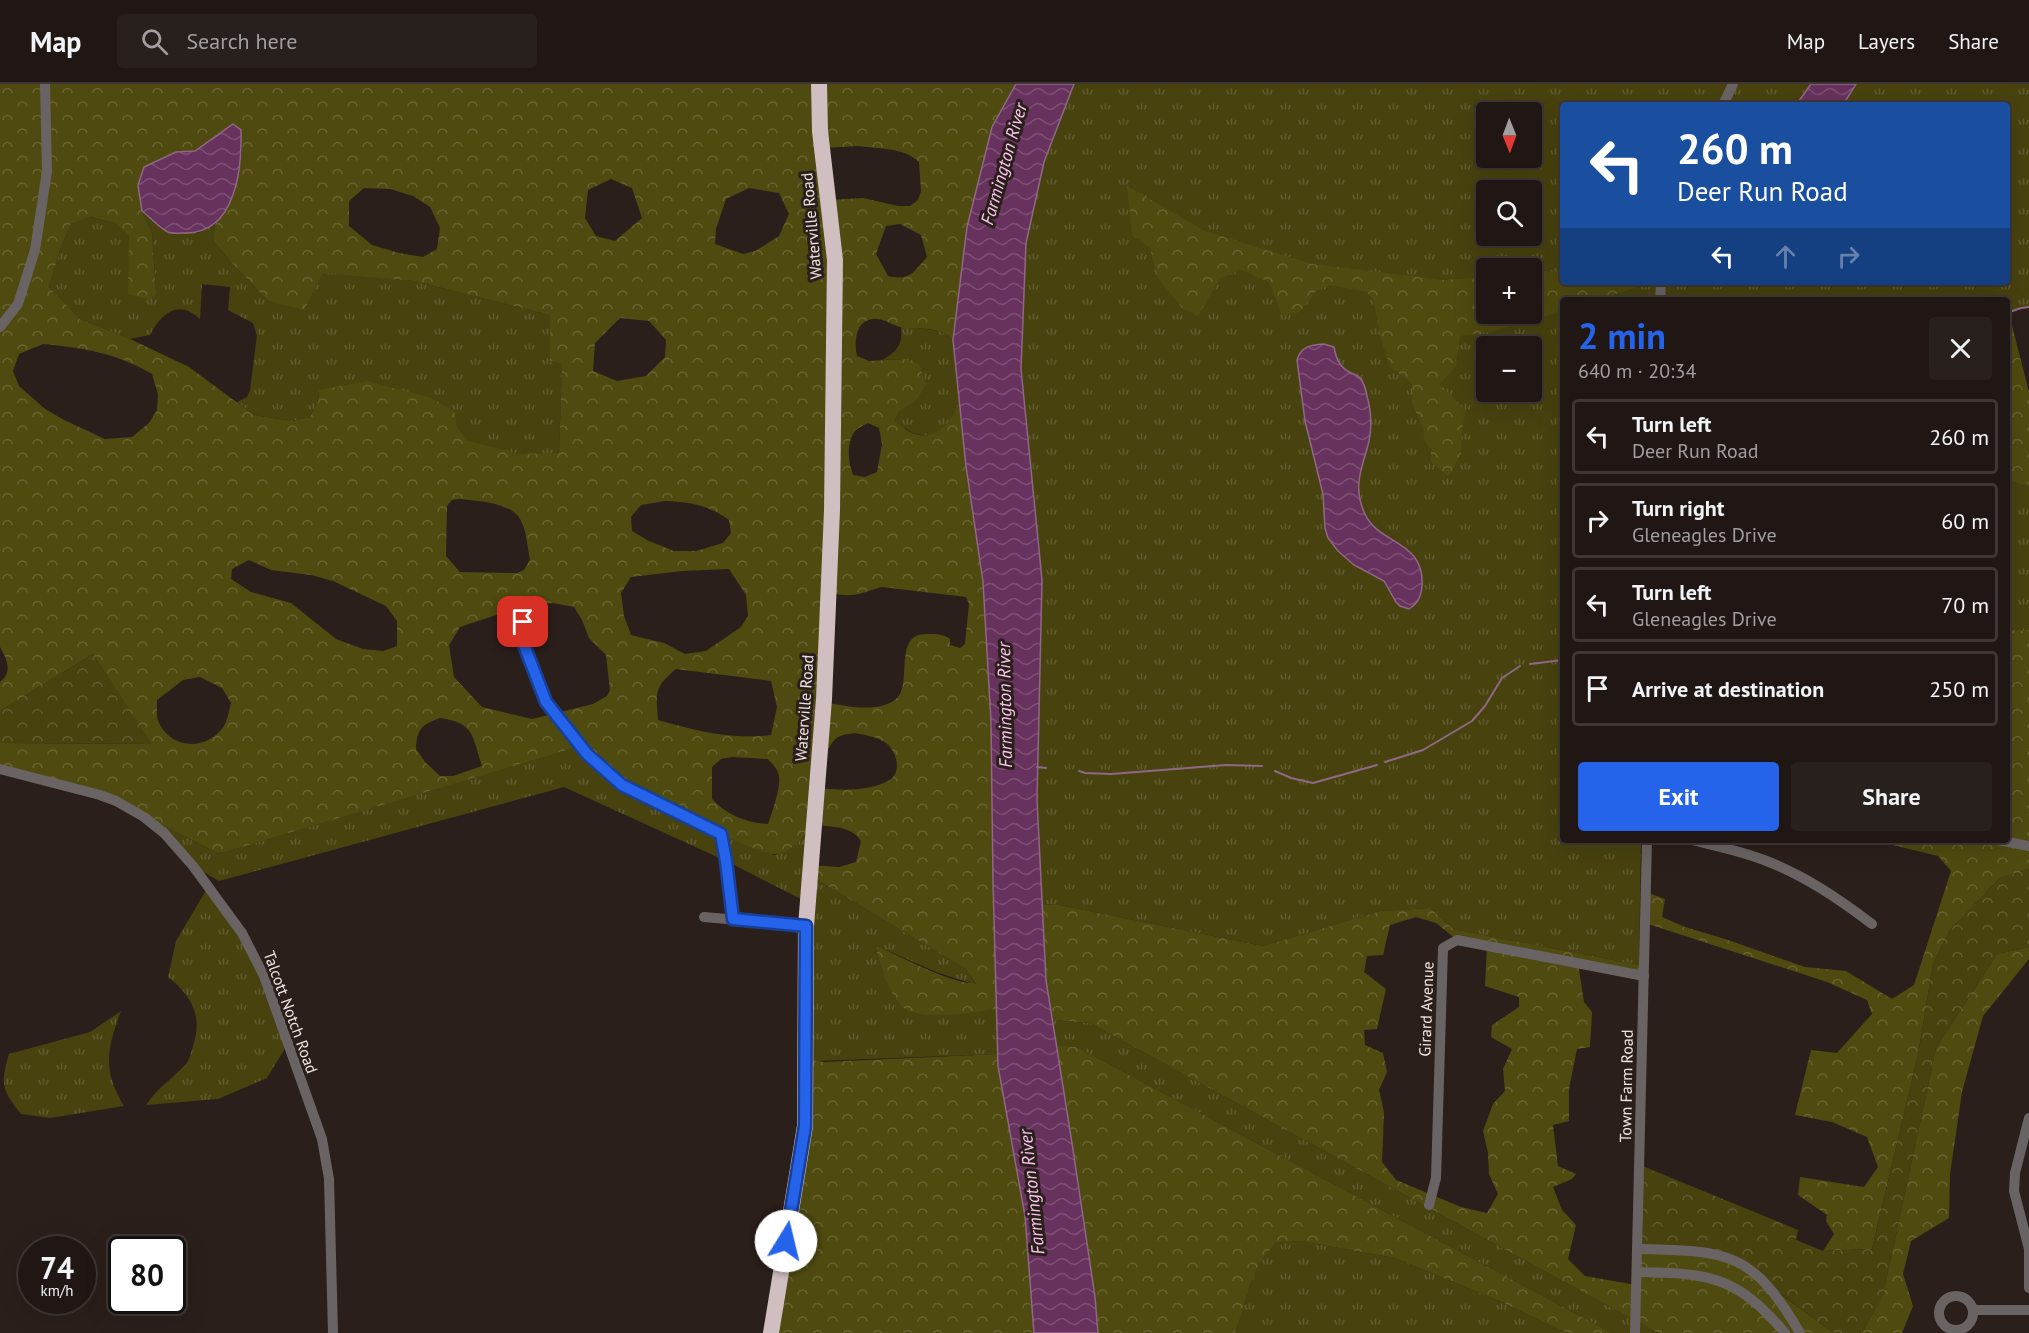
<!DOCTYPE html>
<html lang="en">
<head>
<meta charset="utf-8">
<style>
	:root { --surface:#201714; --page:#28201d; --text:#f1f3f6; --muted:#a29fa0; --line:#3d3634; --accent:#2563eb }
	body { margin:0; font-family:"PT Sans",sans-serif; background:var(--page); color:var(--text); height:100vh; display:flex; flex-direction:column; font-size:22px; white-space:nowrap }
	* { box-sizing:border-box; margin:0 }
	p { font-size:20px; color:var(--muted) }
	.icon { flex:none; width:33px; height:33px; fill:none; stroke:currentColor; stroke-width:2; stroke-linecap:round; stroke-linejoin:round }
	.map { position:relative; flex:1; overflow:hidden }
	.details { position:absolute; left:1560px; top:213px; width:450px; height:546px; display:flex; flex-direction:column; background:var(--surface); border-radius:6px; box-shadow:0 6px 24px #0002,0 0 0 2px var(--line) }
	.details>* { flex:none }
	.guide { position:absolute; left:1560px; top:18px; width:450px; height:183px; border-radius:6px; box-shadow:0 6px 24px #0002,0 0 0 2px var(--line); background:#1a4fa0; color:#fff; overflow:hidden }
	.needle { width:39px; rotate:179deg }
	.fabs { position:absolute; left:1476px; top:18px; display:grid; gap:12px }
	.fabs a { display:grid; place-items:center; width:66px; height:66px; border-radius:6px; background:var(--surface); box-shadow:0 6px 24px #0002,0 0 0 2px var(--line); font-size:30px }
	.speed { position:absolute; left:18px; top:1152px; display:flex; gap:12px; font-size:30px; font-weight:700; text-align:center }
	.speed>* { display:grid; place-content:center; width:78px; height:78px; border-radius:50%; background:var(--surface); box-shadow:0 6px 24px #0002,0 0 0 2px var(--line); line-height:1 }
	.speed small { font-size:15px; font-weight:400 }
	.speed .limit { border:3px solid #111; border-radius:9px; background:#fff; color:#111 }
	.pin { position:absolute; display:grid; place-items:center; width:51px; height:51px; color:#fff; margin:-26px; border-radius:12px; box-shadow:0 3px 9px #0006 }
	.me { position:absolute; width:66px; margin:-33px; rotate:9deg; stroke-linejoin:round; filter:drop-shadow(0 0 4px #0008) }
	.turn { display:flex; align-items:center; gap:21px; height:126px; padding:0 18px; font-size:27px }
	.turn .icon { width:78px; height:78px; stroke-width:2.5 }
	.turn b { display:block; font-size:42px; line-height:51px }
	.lanes { display:flex; align-items:center; height:57px; padding:0 18px; background:#0003; justify-content:center; gap:30px; direction:ltr }
	.lanes .off { opacity:.35 }
	.round { display:grid; place-items:center; flex:none; width:63px; height:63px; border-radius:6px; background:var(--page) }
	.head { display:flex; align-items:center; justify-content:space-between; height:102px; padding:0 18px }
	h1 { font-size:36px; font-weight:600; line-height:45px; color:var(--accent) }
	.action { display:flex; gap:12px; margin-top:auto; padding:12px 18px }
	.action a { flex:1; height:69px; border-radius:6px; background:var(--accent); color:#fff; font-size:24px; font-weight:600; line-height:69px; text-align:center }
	.action a+a { background:var(--page); color:var(--text) }
	ul { padding:0; list-style:none }
	li { display:flex; align-items:center; gap:18px; height:75px; margin:0 12px 9px; padding:0 6px; border:3px solid var(--line); border-radius:6px }
	li div { flex:1 }
	li b { display:block; font-size:22px }
	li em { font-style:normal }
	header { display:flex; align-items:center; gap:36px; box-sizing:border-box; height:84px; padding:0 30px; background:var(--surface); border-bottom:2px solid var(--line) }
	header strong { font-size:28px }
	nav { display:flex; gap:33px; margin-inline-start:auto; font-size:21px }
	.search { width:420px; height:54px; background:var(--page); display:flex; align-items:center; gap:15px; box-sizing:border-box; padding:0 21px; border-radius:6px; color:var(--muted); font-size:22px }
	.map>svg:first-child { display:block }
	.grass { fill:url(#grass-tufts); fill-rule:evenodd }
	.forest { fill:url(#forest-crowns); fill-rule:evenodd }
	.park { fill:url(#park-crowns) }
	.water { fill:url(#water-waves); stroke:#906885; stroke-width:1.5 }
	.lines { fill:none; stroke-linecap:round; stroke-linejoin:round }
	.stream { stroke:#906885; stroke-width:2 }
	.minor { stroke:#6a6364; stroke-width:10 }
	.highway { stroke:#d0bec1; stroke-width:16 }
	.route-casing { stroke:#184099; stroke-width:15 }
	.route { stroke:#2563eb; stroke-width:10 }
	.labels { text-anchor:middle; stroke-width:6; stroke-linejoin:round; paint-order:stroke }
	.street-label { font-size:16px; fill:#eee5e2; stroke:#2b1f1b }
	.water-label { font-size:18px; font-style:italic; fill:#fbc8ef; stroke:#2b1f1b }
</style>
</head>
<body>
<header>
<strong>Map</strong>
<div class="search"><svg class="icon" aria-label="search" viewBox="0 0 24 24"><circle cx="10" cy="10" r="6"/><path d="M15 15l6 6"/></svg>Search here</div>
<nav><a>Map</a><a>Layers</a><a>Share</a></nav>
</header>
<div class="map">
<svg width="2029" height="1249" viewBox="0 0 2029 1249">
	<defs>
		<pattern id="grass-tufts" width="24" height="20" patternUnits="userSpaceOnUse" patternTransform="scale(1.5)"><rect width="24" height="20" fill="#47420e"/><path d="M3 7l-1-3M5 7V3M7 7l1-3M15 17l-1-3M17 17v-4M19 17l1-3" fill="none" stroke="#625d31"/></pattern>
		<pattern id="forest-crowns" width="20" height="18" patternUnits="userSpaceOnUse" patternTransform="scale(1.5)"><rect width="20" height="18" fill="#4f4a0f"/><path d="M2 6a3 3 0 1 1 6 0M12 15a3 3 0 1 1 6 0" fill="none" stroke="#696432"/></pattern>
		<pattern id="park-crowns" width="20" height="18" patternUnits="userSpaceOnUse" patternTransform="scale(1.5)"><rect width="20" height="18" fill="#47420e"/><path d="M2 6a3 3 0 1 1 6 0M12 15a3 3 0 1 1 6 0" fill="none" stroke="#625d31"/></pattern>
		<pattern id="water-waves" width="16" height="10" patternUnits="userSpaceOnUse" patternTransform="scale(1.5)"><rect width="16" height="10" fill="#67325d"/><path d="M0 5q4-4 8 0t8 0" fill="none" stroke="#7d5074"/></pattern>
	</defs>
	<rect width="100%" height="100%" fill="#2b1f1b"/>
	<g class="grass">
		<path d="M1074,0H2029V224L2007,227V216H1563V756H1641L1639,881L1453,845L1430,824L1380,827L1263,862L1059,821L1041,820L1037,716L1042,496L1021,286L1026,159L1044,78ZM1563,21H2007V198H1563ZM1486,28H1532V74H1486ZM1486,106H1532V152H1486ZM1486,184H1532V230H1486ZM1486,262H1532V308H1486Z"/>
		<path d="M142,127L168,148L198,149L215,141L213,156L230,177L268,217L304,225L323,188L414,197L550,231V277L562,280L559,370H519L465,356L457,342L453,327L432,314L319,315L310,333L292,337L254,331L237,318L247,313L250,306L257,251L253,239L228,226L230,203L202,200L200,235C178,214 161,230 150,251L130,255L80,235L49,203L61,163L71,140L89,133L115,139L129,152L156,209L152,149Z"/>
		<path d="M901,243C917,245 942,243 953,256C955,275 960,297 959,316C959,322 955,328 952,333C937,359 914,355 895,336L899,328L907,321L904,275L882,276C897,268 903,260 901,243Z"/>
		<path d="M2007,396L2029,403V757L2007,753Z"/>
		<path d="M580,661L774,771C788,766 797,761 806,749L809,791L966,885L976,901L936,888L875,861C880,884 890,906 905,924L953,930L997,925L998,970L816,977L810,972L807,818L726,777L564,703L219,797L193,782L131,725L217,769L226,768Z"/>
		<path d="M208,803L242,849L287,961L267,994L218,1015L146,1021C157,1004 173,994 186,980C190,975 191,968 193,962C203,932 192,912 168,893L176,857Z"/>
		<path d="M121,927C107,965 102,986 124,1022L50,1034L21,1030C2,1006 0,1000 9,970L90,948Z"/>
		<path d="M1052,936L1090,939L1658,1249H1612L1077,963L1056,961Z"/>
		<path d="M1300,1157L1395,1174L1504,1219L1566,1249H1235C1249,1213 1248,1188 1276,1159Z"/>
	</g>
	<g class="forest">
		<path d="M0,0H1016L992,43L967,143L953,256C942,243 921,245 905,244C894,243 885,234 874,235C855,236 854,259 857,272L869,277L904,275L919,280L926,300L918,314L899,328L895,336C923,365 946,350 959,318L966,382L983,498L991,638L997,925C974,928 923,938 904,924C890,913 879,878 875,861C902,873 947,898 976,900L966,885L809,791L810,781L839,783L856,778L861,757C851,741 830,743 813,741C803,753 791,770 774,770C757,771 643,713 624,702C608,692 594,674 580,662L226,768L217,769L116,717L0,685V659L151,660L93,570L0,627V598C13,588 7,575 0,563ZM241,46L242,68L234,110L215,141L213,156L230,177L268,217L304,226L323,189L414,197L550,231V277L562,280L559,369L519,370L466,356L457,342L454,327L432,314L367,297L319,306V315L310,333L292,337L254,331L189,283L130,255L80,235L49,203L61,163L71,140L90,133L115,139L129,152L128,210L150,216L156,209L152,149L142,127L176,68L195,67ZM858,62C878,65 904,63 919,78L921,107L918,116L910,122H898L863,114L829,116L823,64ZM611,95L632,104L642,134L615,157L596,152L585,134L588,106ZM364,104L390,105L413,112L430,123L440,144L437,165L423,173L399,169L372,161L349,142V117ZM749,104L779,109L789,130L779,152L755,167L743,170L715,160L716,145L726,115ZM900,140L921,151L927,173C913,189 910,197 888,192L876,170L886,142ZM620,234L649,237L666,256L665,273L646,292L617,297L593,287L595,259ZM43,260C84,264 116,269 152,290L158,310L157,326L149,339L132,353L105,355L64,336L45,325L19,302L13,287L19,270ZM868,339L879,344L882,360L877,388L865,393L853,391C848,378 846,359 855,347C858,344 864,341 868,339ZM459,415C477,417 510,418 520,435C527,446 527,463 530,476L524,486L517,489L460,488L446,472L447,422L452,416ZM665,417C689,418 709,421 729,436L731,449L723,459L696,467H674L649,457L632,447L631,433L641,421ZM249,476L271,486L311,491L333,497L386,522L397,537V562L383,567L363,565L336,555L291,519L251,508L231,495L232,485ZM729,485L746,511L748,532L741,543L706,567L685,570L664,559L631,551L624,532L621,509L631,493L682,487ZM882,503L966,513L969,520L965,560L960,564L950,561V555C943,550 937,550 928,550C892,548 913,599 897,614C880,630 844,622 824,618L829,509C856,514 857,510 882,503ZM553,519L574,523L582,536L589,554L606,571L610,606L607,612L593,620L532,635L482,623L454,593L449,561L460,543L524,522ZM676,585L771,597L777,623L771,651C732,656 696,647 658,636C656,609 654,603 676,585ZM200,593L222,604L231,619C229,627 227,640 221,646C203,667 171,664 159,639C156,633 157,623 157,616L183,596ZM440,634C475,639 472,652 482,682L453,692H440L425,678L416,665C417,645 421,641 440,634ZM855,649C865,651 878,653 886,659C898,669 903,691 886,698C865,708 839,706 817,704L819,668L829,664C836,651 841,651 855,649ZM733,673L768,675C772,680 778,685 779,692C781,702 772,729 768,740C746,739 727,731 712,715V683L721,675Z"/>
		<path d="M1127,102L1205,147L1312,180L1443,196L1486,193V230H1532V189L1563,186V198H1644L1642,201L1599,216H1563V227L1491,248L1460,252L1456,282L1440,300L1466,327L1462,345L1461,369L1449,393L1431,378V366L1424,355L1423,344L1412,319V300L1390,282L1382,259L1373,216L1367,208L1330,201L1316,207L1300,228L1282,232L1269,198L1242,186L1220,194L1198,232L1182,224L1158,194L1150,164L1132,151Z"/>
		<path d="M2008,226L2029,308V403L2007,396Z"/>
		<path d="M2007,546L2029,547V757L2007,753Z"/>
		<path d="M1872,756H1998L2029,762V785L2000,794L1950,846L1933,880L1918,971L1872,1165L1823,1167L1834,1150L1826,1137L1827,1131L1798,1111L1800,1093L1864,1103L1878,1083L1867,1053L1832,1038L1795,1031L1811,966L1837,969L1872,930L1867,916L1827,898L1645,839L1646,808L1665,815L1662,833L1685,843L1725,855L1805,883L1846,887L1892,915L1914,901L1951,787L1938,772Z"/>
		<path d="M1041,820L1059,821L1263,862L1380,827L1430,824L1453,845L1639,881L1644,892L1578,879L1584,918L1592,928L1590,963L1577,965L1569,1005V1037L1553,1041L1558,1082L1576,1090L1572,1095L1553,1103L1562,1126L1576,1141L1568,1175L1585,1192L1636,1201L1638,1165L1723,1172L1769,1202L1834,1249H1658L1090,939L1052,936L1046,896ZM1416,833L1436,839L1457,856L1487,862L1485,902L1519,913V923L1492,941L1491,953L1512,965L1503,985L1505,1007L1493,1020L1483,1047L1488,1069L1489,1090L1498,1110L1487,1129L1461,1123L1396,1096L1382,1078L1384,1028L1379,1006L1387,988L1383,969L1365,961L1364,946L1377,945L1386,905L1364,888L1367,872L1383,871L1390,841Z"/>
		<path d="M2029,863V875L1983,932L1962,1008L1950,1090L1949,1134L1911,1157L1903,1190L1913,1222L1902,1249H1862L1883,1211L1936,964L1997,870Z"/>
		<path d="M1056,961L1077,963L1612,1249H1566L1504,1219L1395,1174L1300,1157L1276,1159C1248,1188 1249,1213 1235,1249H1098L1095,1213Z"/>
		<path d="M998,970V982L1025,1132L1034,1249H771L810,972L816,977L824,978Z"/>
	</g>
	<g class="park">
		<path d="M93,570L152,660L0,659V627Z"/>
		<path d="M2029,785V863L1997,870L1936,964L1883,1212L1862,1249H1834L1737,1178L1638,1165L1640,1081L1798,1146L1796,1156L1823,1167L1872,1165L1918,971L1933,880L1950,846L2000,794Z"/>
	</g>
	<g class="water">
		<path d="M1016,0H1074L1044,78L1026,159L1021,285L1042,496L1037,716L1046,896L1072,1059L1095,1213L1098,1249H1034L1025,1132L998,982L993,797L991,638L983,498L966,382L953,256L967,143L992,43Z"/>
		<path d="M1811,0H1856L1843,21H1796Z"/>
		<path d="M233,40L241,46C242,84 236,149 186,149C181,149 172,150 168,148C159,144 150,133 142,127L138,101L144,83L176,68L195,67Z"/>
		<path d="M1324,260L1334,263C1336,274 1339,282 1349,288C1354,290 1358,291 1361,295C1364,300 1366,306 1367,312C1371,326 1372,342 1369,357C1363,383 1352,400 1364,428C1378,462 1425,455 1422,502C1421,513 1418,519 1409,525L1400,522L1396,518L1384,497L1354,481L1338,467L1328,454L1325,444L1323,410L1305,337L1297,276C1301,262 1311,261 1324,260Z"/>
	</g>
	<g class="lines">
		<g class="stream">
			<path d="M2007,229L2021,224L2029,223"/>
			<path d="M1530,580L1563,576"/>
			<path d="M1385,678L1423,666L1472,637L1485,622L1502,594L1520,582"/>
			<path d="M1037,683L1046,684"/>
			<path d="M1079,687L1085,689L1111,690L1226,681L1262,682"/>
			<path d="M1275,687L1291,694L1313,699L1377,681"/>
		</g>
		<g class="minor">
			<path d="M1723,21L1733,0"/>
			<path d="M1660,216L1661,198"/>
			<path d="M0,243L18,220L35,166L47,87L45,0"/>
			<path d="M523,538L524,561L546,618L587,670L622,701L721,750L726,777L733,835"/>
			<path d="M0,685L100,711L116,717L144,733L164,749L193,782L242,849L264,892L322,1055L329,1095L333,1249"/>
			<path d="M1692,756C1716,762 1741,767 1764,776C1804,791 1839,815 1872,840"/>
			<path d="M1998,756L2029,762"/>
			<path d="M704,833L806,842"/>
			<path d="M2029,1034L2015,1089L2014,1107L2029,1165V1204"/>
			<path d="M1429,1121L1436,1094L1443,864L1457,856L1644,892"/>
			<path d="M1638,1165C1729,1167 1752,1167 1800,1249"/>
			<path d="M1637,1188C1709,1189 1737,1192 1785,1249"/>
			<circle cx="1956" cy="1229" r="17"/>
			<path d="M1974,1226H2029"/>
			<path d="M1635,1249L1647,756"/>
		</g>
		<path class="highway" d="M771,1249L805,1042L806,842L824,615L832,426L835,176L820,47L819,0"/>
	</g>
	<g class="lines">
		<g class="route-casing">
			<path id="route" d="M523,538L524,561L546,618L587,670L622,701L721,750L726,777L733,835L806,842L805,1042L786,1157"/>
		</g>
		<use href="#route" class="route"/>
	</g>
	<g class="labels">
		<g class="street-label">
			<text transform="translate(811 142) rotate(-95)" y="6">Waterville Road</text>
			<text transform="translate(804 624) rotate(-86)" y="6">Waterville Road</text>
			<text transform="translate(1426 925) rotate(-88)" y="6">Girard Avenue</text>
			<text transform="translate(291 928) rotate(70)" y="6">Talcott Notch Road</text>
			<text transform="translate(1626 1002) rotate(-89)" y="6">Town Farm Road</text>
		</g>
		<g class="water-label">
			<text transform="translate(1004 80) rotate(-74)" y="6">Farmington River</text>
			<text transform="translate(1005 621) rotate(-91)" y="6">Farmington River</text>
			<text transform="translate(1032 1108) rotate(-96)" y="6">Farmington River</text>
		</g>
	</g>
</svg>
<div class="fabs">
<a><svg class="needle" viewBox="-14 -14 28 28"><path d="M0-13l5 13h-10z" fill="#e53935"/><path d="M0 13l5-13h-10z" fill="#a29fa0"/></svg></a>
<a><svg class="icon" aria-label="search" viewBox="0 0 24 24"><circle cx="10" cy="10" r="6"/><path d="M15 15l6 6"/></svg></a>
<a>+</a>
<a>−</a>
</div>
<div class="speed"><div>74<small>km/h</small></div><div class="limit">80</div></div>
<div class="pin" style="left:523px;top:538px;background:#d93025"><svg class="icon" aria-label="arrive" viewBox="0 0 24 24"><path d="M6 21V4h12l-3 4 3 4H6"/></svg></div>
<svg class="me" style="left:786px;top:1157px" viewBox="-20 -20 40 40"><circle r="19" fill="#fff"/><path d="M0-13L10 11 0 6-10 11z" fill="#2563eb"/></svg>
<div class="guide">
<div class="turn"><svg class="icon" aria-label="left" viewBox="0 0 24 24"><path d="M17 20v-9H6M10 6l-5 5 5 5"/></svg><div><b>260 m</b>Deer Run Road</div></div>
<div class="lanes"><svg class="icon" aria-label="left" viewBox="0 0 24 24"><path d="M17 20v-9H6M10 6l-5 5 5 5"/></svg><svg class="icon off" aria-label="ahead" viewBox="0 0 24 24"><path d="M12 20V5M6 11l6-6 6 6"/></svg><svg class="icon off" aria-label="right" viewBox="0 0 24 24"><path d="M7 20v-9h11M14 6l5 5-5 5"/></svg></div>
</div>
<section class="details">
<div class="head"><div><h1>2 min</h1><p>640 m · 20:34</p></div><a class="round"><svg class="icon" aria-label="close" viewBox="0 0 24 24"><path d="M6 6l12 12M18 6L6 18"/></svg></a></div>
<ul>
<li><svg class="icon" aria-label="left" viewBox="0 0 24 24"><path d="M17 20v-9H6M10 6l-5 5 5 5"/></svg><div><b>Turn left</b><p>Deer Run Road</p></div><em>260 m</em></li>
<li><svg class="icon" aria-label="right" viewBox="0 0 24 24"><path d="M7 20v-9h11M14 6l5 5-5 5"/></svg><div><b>Turn right</b><p>Gleneagles Drive</p></div><em>60 m</em></li>
<li><svg class="icon" aria-label="left" viewBox="0 0 24 24"><path d="M17 20v-9H6M10 6l-5 5 5 5"/></svg><div><b>Turn left</b><p>Gleneagles Drive</p></div><em>70 m</em></li>
<li><svg class="icon" aria-label="arrive" viewBox="0 0 24 24"><path d="M6 21V4h12l-3 4 3 4H6"/></svg><div><b>Arrive at destination</b></div><em>250 m</em></li>
</ul>
<div class="action"><a>Exit</a><a>Share</a></div>
</section>
</div>
</body>
</html>
